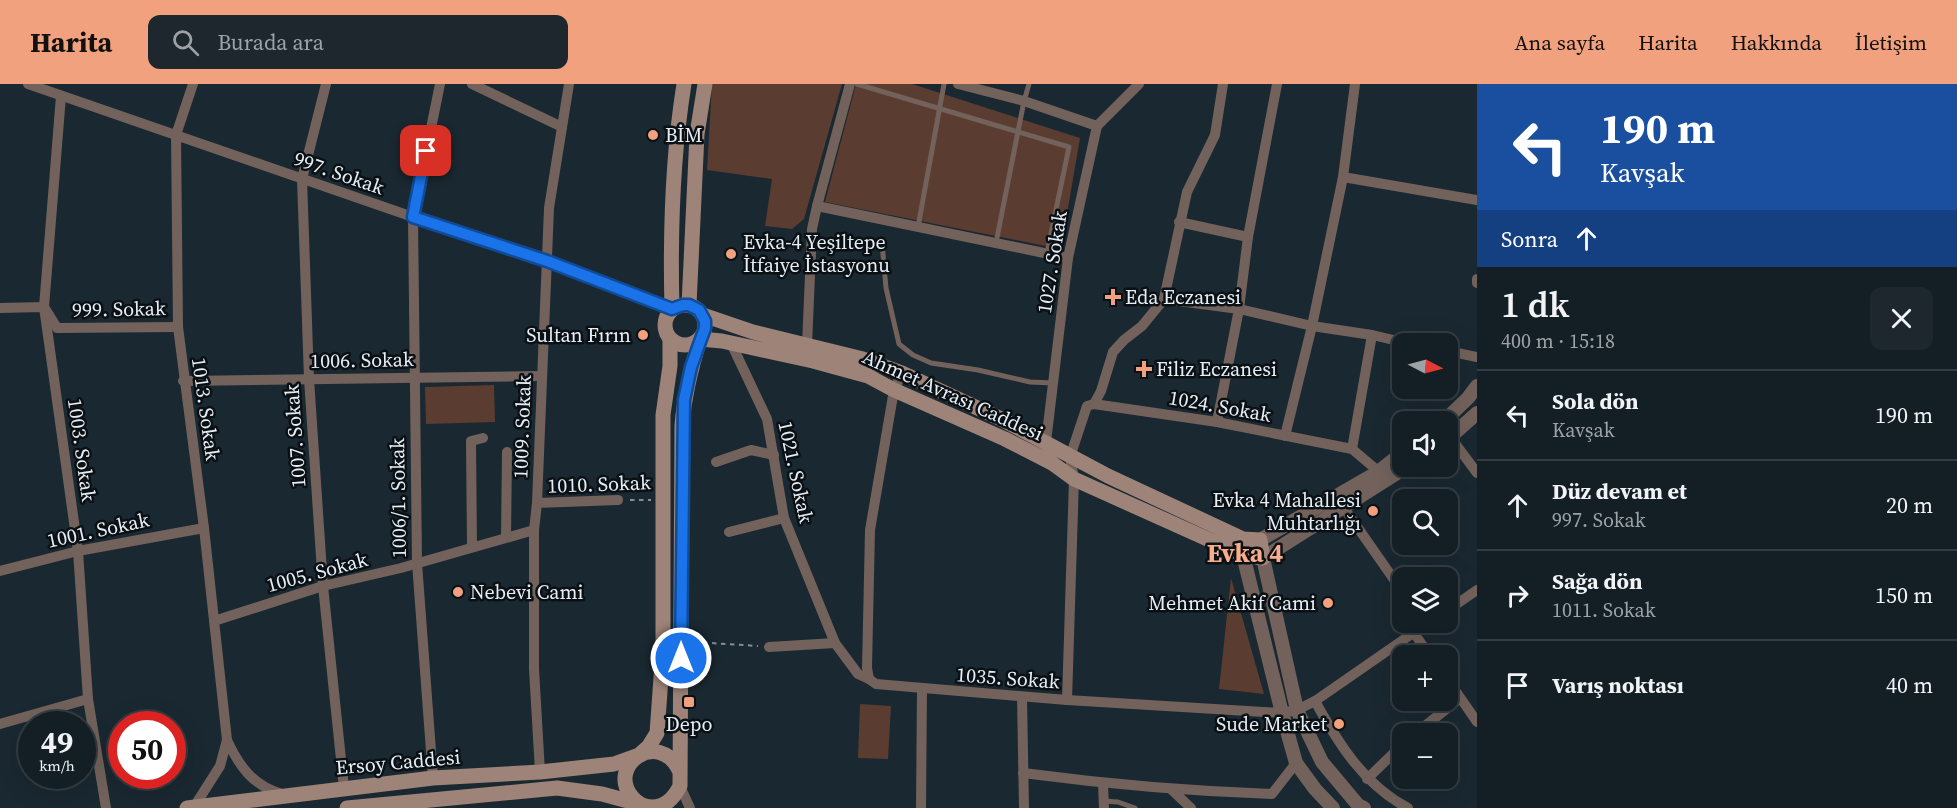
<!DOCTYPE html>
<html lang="tr">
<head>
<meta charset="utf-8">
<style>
	:root { --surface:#141e25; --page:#1d272d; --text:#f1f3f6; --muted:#9da2a7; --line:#333c42; --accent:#f2a17e }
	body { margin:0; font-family:"Source Serif 4",serif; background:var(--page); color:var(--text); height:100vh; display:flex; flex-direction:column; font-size:22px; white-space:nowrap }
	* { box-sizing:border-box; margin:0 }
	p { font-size:20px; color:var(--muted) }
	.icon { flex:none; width:33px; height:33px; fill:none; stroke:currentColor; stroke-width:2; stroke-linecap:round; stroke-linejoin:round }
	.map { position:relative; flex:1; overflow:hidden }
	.side { display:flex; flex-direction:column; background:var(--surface); width:480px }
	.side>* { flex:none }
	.top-card { background:#1a4fa0; color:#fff; overflow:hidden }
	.needle { width:39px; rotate:96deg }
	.controls { position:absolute; left:1392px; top:249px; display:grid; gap:12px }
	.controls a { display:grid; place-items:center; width:66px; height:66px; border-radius:12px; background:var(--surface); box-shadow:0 6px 24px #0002,0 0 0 2px var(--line); font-size:30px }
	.speed { position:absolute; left:18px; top:627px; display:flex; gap:12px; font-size:30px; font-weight:700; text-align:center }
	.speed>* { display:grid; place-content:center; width:78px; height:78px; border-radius:50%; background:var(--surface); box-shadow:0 6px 24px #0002,0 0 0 2px var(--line); line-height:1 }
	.speed small { font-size:15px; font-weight:400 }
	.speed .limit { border:9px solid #d22; background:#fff; color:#111 }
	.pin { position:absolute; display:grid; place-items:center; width:51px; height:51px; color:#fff; margin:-26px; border-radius:12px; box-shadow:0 3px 9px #0006 }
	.me { position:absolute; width:66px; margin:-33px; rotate:0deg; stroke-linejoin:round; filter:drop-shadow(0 0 4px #0008) }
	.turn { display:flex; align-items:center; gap:21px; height:126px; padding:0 24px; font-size:27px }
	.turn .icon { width:78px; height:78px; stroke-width:2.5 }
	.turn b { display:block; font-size:42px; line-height:51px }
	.then { display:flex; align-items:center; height:57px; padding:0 24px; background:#0003; gap:12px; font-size:22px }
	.round { display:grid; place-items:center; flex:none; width:63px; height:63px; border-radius:12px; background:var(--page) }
	.headline { display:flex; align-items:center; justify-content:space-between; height:102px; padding:0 24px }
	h1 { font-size:36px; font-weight:600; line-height:45px }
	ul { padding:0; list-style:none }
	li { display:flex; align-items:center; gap:18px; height:90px; padding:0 24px; border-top:2px solid var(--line) }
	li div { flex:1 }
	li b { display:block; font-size:22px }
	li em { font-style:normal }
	header { display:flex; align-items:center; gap:36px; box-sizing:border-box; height:84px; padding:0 30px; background:var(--accent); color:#111 }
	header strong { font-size:28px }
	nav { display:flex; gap:33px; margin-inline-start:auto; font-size:21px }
	.search { width:420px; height:54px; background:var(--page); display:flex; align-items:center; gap:15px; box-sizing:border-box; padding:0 21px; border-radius:12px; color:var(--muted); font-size:22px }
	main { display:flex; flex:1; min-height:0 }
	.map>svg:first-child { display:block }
	.green { fill:#5b3c30 }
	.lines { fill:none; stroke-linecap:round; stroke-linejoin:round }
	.path { stroke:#838e96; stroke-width:2; stroke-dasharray:4.5 4.5; stroke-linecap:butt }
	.service { stroke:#72625b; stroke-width:5 }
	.minor { stroke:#72625b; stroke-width:10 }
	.tertiary { stroke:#72625b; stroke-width:14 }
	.secondary { stroke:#9d8378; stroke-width:15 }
	.route-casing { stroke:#114b97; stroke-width:15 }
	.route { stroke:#1a73e8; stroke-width:10 }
	.poi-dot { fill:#f2a17e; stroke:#0a1014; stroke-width:2 }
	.labels { text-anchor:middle; stroke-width:5; stroke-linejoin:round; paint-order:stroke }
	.poi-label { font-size:20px; fill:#e5eef5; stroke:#0a1014; text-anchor:start }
	.street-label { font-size:20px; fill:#e5eef5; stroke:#0a1014 }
	.district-label { font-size:26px; font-weight:bold; fill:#f9ad8d; stroke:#0a1014 }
</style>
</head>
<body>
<header>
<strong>Harita</strong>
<div class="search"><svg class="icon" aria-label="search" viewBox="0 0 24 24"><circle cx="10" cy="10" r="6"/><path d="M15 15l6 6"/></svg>Burada ara</div>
<nav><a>Ana sayfa</a><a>Harita</a><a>Hakkında</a><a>İletişim</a></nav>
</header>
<main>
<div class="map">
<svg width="1477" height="724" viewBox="0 0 1477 724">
	<rect width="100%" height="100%" fill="#1a2831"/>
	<g class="green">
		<path d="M712,0H842L804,135L792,145L765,142L772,95L707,86Z"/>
		<path d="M856,0H912L1080,54L1061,165L825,118Z"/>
		<path d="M494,301L495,338L426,340L425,303Z"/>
		<path d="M1231,494L1264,610L1219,605Z"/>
		<path d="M860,620L891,622L888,675L858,674Z"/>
	</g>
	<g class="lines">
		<g class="path">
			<path d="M630,416H651"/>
			<path d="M694,558L758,562"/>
		</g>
		<g class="service">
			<path d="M857,0L1069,63L1047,169"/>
			<path d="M918,143L944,0"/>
			<path d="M882,159L886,204L899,260L913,271L931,279L978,286L1030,298L1053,299"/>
			<path d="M996,159L1024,17L1029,0"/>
			<path d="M1104,717L1118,718L1135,724"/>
		</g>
		<g class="minor">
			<path d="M28,0L413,133L547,177L672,225"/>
			<path d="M193,0L176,51L178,243L204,444L227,656"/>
			<path d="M326,0L302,95L309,295L323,502L344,704"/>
			<path d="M472,0L562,43"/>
			<path d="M958,0L1024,17L1097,42"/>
			<path d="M61,12L44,223L78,467L88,615L106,724"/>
			<path d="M1343,93L1477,116"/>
			<path d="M817,122L850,0"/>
			<path d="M1179,138L1248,153"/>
			<path d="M1477,195V199"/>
			<path d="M1164,215L1239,225L1312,242L1372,251L1411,260"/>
			<path d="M0,224L44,223L57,244L178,243"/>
			<path d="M731,259L767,335L784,434L835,559L858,590L869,595"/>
			<path d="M807,261L812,145L817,122L1068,174"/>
			<path d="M1448,267L1477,273"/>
			<path d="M902,289L894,306L870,446L867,584L869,595L876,600L1067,616L1282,629L1297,626L1315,617L1429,538"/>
			<path d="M183,297L541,292"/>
			<path d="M1094,320L1101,307L1113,268L1124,256L1142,242L1164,215L1187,108L1215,51L1223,0"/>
			<path d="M1217,338L1239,225L1248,153L1277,0"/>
			<path d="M1448,350L1477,389"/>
			<path d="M1285,352L1312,242L1343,93L1355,0"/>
			<path d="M1048,365L1046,358L1068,174L1097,42L1139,0"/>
			<path d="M1352,365L1372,251"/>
			<path d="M716,378L751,366L774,371"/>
			<path d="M537,419L618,416"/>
			<path d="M1344,424L1402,507"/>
			<path d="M729,448L784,434"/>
			<path d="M506,453L507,368"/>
			<path d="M472,463L471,357L483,354"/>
			<path d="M0,487L78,467L204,444"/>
			<path d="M1448,526L1477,506"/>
			<path d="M214,537L323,502L401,484L534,446"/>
			<path d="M1414,549L1430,572"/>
			<path d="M769,563L835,559"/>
			<path d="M1448,596L1477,638"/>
			<path d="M1022,613L1024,724"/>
			<path d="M1067,616L1074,395L1070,373L1087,322L1094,320L1217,338L1352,365L1384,392"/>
			<path d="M1315,617C1338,659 1364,701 1408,724"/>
			<path d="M0,640L88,615"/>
			<path d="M1415,650L1460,614"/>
			<path d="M540,688L534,585V446L537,419L549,124L569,0"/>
			<path d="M1023,689C1106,700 1188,707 1272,710L1296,679"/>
			<path d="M433,694L417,479L413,133L440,0"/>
			<path d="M1367,695L1402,661"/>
			<path d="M1103,700L1104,724"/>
			<path d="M680,702L690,724"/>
			<path d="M1171,705L1191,724"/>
			<path d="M194,723L220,682L227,656C239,682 253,702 282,710"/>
			<path d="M921,724L922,605"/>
		</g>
		<g class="tertiary">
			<path d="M1443,338L1468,314L1477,302"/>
			<path d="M1448,355L1477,329"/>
			<path d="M1260,456L1378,388L1402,369"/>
			<path d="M1243,471L1282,629L1296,679L1315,705L1333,724"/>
			<path d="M1364,724L1358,721L1322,678L1297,626L1263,474L1408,382"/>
		</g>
		<g class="secondary">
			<circle cx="685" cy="241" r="20"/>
			<path d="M689,221L697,50L705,0"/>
			<path d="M672,225C670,149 672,75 684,0"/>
			<path d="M700,255L722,257L813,277L868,292L894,306L1005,355L1052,379L1074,395L1243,471L1263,474L1260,456L1243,455L1108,392L999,334L902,289L863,275L753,248L703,231"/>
			<path d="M679,686C659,645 606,681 632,713C637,719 644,723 652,723C666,723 674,714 680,702L682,342C684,312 691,284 700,255"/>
			<path d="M187,724L433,694L540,688L614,680L639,671L649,662L657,649L663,566V331L670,282V256"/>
			<path d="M347,724L557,704L602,710L639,720"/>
		</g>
	</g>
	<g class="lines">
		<g class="route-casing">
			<path id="route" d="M426,67L413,133L547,177L672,225L683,221H689L699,226L705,237V244L691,283L684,316L681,574"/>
		</g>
		<use href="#route" class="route"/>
	</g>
	<g class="poi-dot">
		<circle cx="653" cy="51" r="6"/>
		<circle cx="731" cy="170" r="6"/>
		<path d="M1110 204h6v6h6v6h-6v6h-6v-6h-6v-6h6z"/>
		<circle cx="643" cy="251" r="6"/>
		<path d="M1141 276h6v6h6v6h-6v6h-6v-6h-6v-6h6z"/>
		<circle cx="1373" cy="427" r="6"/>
		<circle cx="458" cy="508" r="6"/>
		<circle cx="1328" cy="519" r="6"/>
		<rect x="683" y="612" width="12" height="12" rx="3"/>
		<circle cx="1339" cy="640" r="6"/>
	</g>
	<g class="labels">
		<g class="poi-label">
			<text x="665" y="58">BİM</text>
			<text x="743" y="165">Evka-4 Yeşiltepe<tspan x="743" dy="23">İtfaiye İstasyonu</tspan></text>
			<text x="1125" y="220">Eda Eczanesi</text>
			<text x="631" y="258" text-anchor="end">Sultan Fırın</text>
			<text x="1156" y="292">Filiz Eczanesi</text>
			<text x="1361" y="423" text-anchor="end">Evka 4 Mahallesi<tspan x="1361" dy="23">Muhtarlığı</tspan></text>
			<text x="470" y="515">Nebevi Cami</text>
			<text x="1316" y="526" text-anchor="end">Mehmet Akif Cami</text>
			<text x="689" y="647" text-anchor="middle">Depo</text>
			<text x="1327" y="647" text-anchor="end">Sude Market</text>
		</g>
		<g class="street-label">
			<text transform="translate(339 89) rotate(19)" y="7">997. Sokak</text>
			<text transform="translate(1052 178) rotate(-81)" y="7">1027. Sokak</text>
			<text transform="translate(119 225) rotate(-1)" y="7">999. Sokak</text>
			<text transform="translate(362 276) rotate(-1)" y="7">1006. Sokak</text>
			<text transform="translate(953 311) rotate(24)" y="7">Ahmet Avrası Caddesi</text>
			<text transform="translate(1220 322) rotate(10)" y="7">1024. Sokak</text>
			<text transform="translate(206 325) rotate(82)" y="7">1013. Sokak</text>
			<text transform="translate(522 343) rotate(-88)" y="7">1009. Sokak</text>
			<text transform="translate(295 352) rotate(-94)" y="7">1007. Sokak</text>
			<text transform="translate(82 366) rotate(82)" y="7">1003. Sokak</text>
			<text transform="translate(796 388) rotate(78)" y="7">1021. Sokak</text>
			<text transform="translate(599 400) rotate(-2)" y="7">1010. Sokak</text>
			<text transform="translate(398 414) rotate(-91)" y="7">1006/1. Sokak</text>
			<text transform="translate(98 446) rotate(-12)" y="7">1001. Sokak</text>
			<text transform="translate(317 488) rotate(-15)" y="7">1005. Sokak</text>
			<text transform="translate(1008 594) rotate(4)" y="7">1035. Sokak</text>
			<text transform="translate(398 678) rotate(-5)" y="7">Ersoy Caddesi</text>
		</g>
		<g class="district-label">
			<text x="1245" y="478">Evka 4</text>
		</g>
	</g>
</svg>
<div class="controls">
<a><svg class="needle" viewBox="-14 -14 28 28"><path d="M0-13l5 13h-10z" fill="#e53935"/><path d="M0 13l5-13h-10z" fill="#9da2a7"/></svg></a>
<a><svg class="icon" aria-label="sound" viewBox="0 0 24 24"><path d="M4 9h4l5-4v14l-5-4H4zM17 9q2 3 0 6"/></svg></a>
<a><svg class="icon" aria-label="search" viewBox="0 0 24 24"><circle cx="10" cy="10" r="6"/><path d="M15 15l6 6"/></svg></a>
<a><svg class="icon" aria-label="layers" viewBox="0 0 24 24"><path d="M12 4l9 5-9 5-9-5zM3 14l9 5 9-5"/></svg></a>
<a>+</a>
<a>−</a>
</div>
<div class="speed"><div>49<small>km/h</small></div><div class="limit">50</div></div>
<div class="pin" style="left:426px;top:67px;background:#d93025"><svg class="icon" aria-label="arrive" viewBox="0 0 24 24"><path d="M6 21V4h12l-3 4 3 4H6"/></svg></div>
<svg class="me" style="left:681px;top:574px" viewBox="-20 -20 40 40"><circle r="17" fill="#1a73e8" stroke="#fff" stroke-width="3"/><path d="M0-11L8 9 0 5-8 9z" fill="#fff"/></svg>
</div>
<section class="side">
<div class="top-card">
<div class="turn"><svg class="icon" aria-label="left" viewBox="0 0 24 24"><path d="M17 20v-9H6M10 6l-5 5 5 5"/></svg><div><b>190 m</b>Kavşak</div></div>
<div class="then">Sonra<svg class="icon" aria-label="ahead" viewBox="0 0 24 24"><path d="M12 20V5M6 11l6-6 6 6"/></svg></div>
</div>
<div class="headline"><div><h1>1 dk</h1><p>400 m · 15:18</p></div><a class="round"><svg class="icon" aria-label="close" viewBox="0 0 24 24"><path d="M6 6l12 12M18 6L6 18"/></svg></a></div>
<ul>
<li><svg class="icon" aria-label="left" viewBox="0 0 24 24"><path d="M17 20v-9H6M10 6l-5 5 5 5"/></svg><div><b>Sola dön</b><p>Kavşak</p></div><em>190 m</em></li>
<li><svg class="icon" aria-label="ahead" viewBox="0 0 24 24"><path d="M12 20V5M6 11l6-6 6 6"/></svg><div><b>Düz devam et</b><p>997. Sokak</p></div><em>20 m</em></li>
<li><svg class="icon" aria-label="right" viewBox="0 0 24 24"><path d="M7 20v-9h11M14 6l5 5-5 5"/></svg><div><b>Sağa dön</b><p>1011. Sokak</p></div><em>150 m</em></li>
<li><svg class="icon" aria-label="arrive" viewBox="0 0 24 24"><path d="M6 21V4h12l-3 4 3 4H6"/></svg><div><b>Varış noktası</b></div><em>40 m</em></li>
</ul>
</section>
</main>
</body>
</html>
